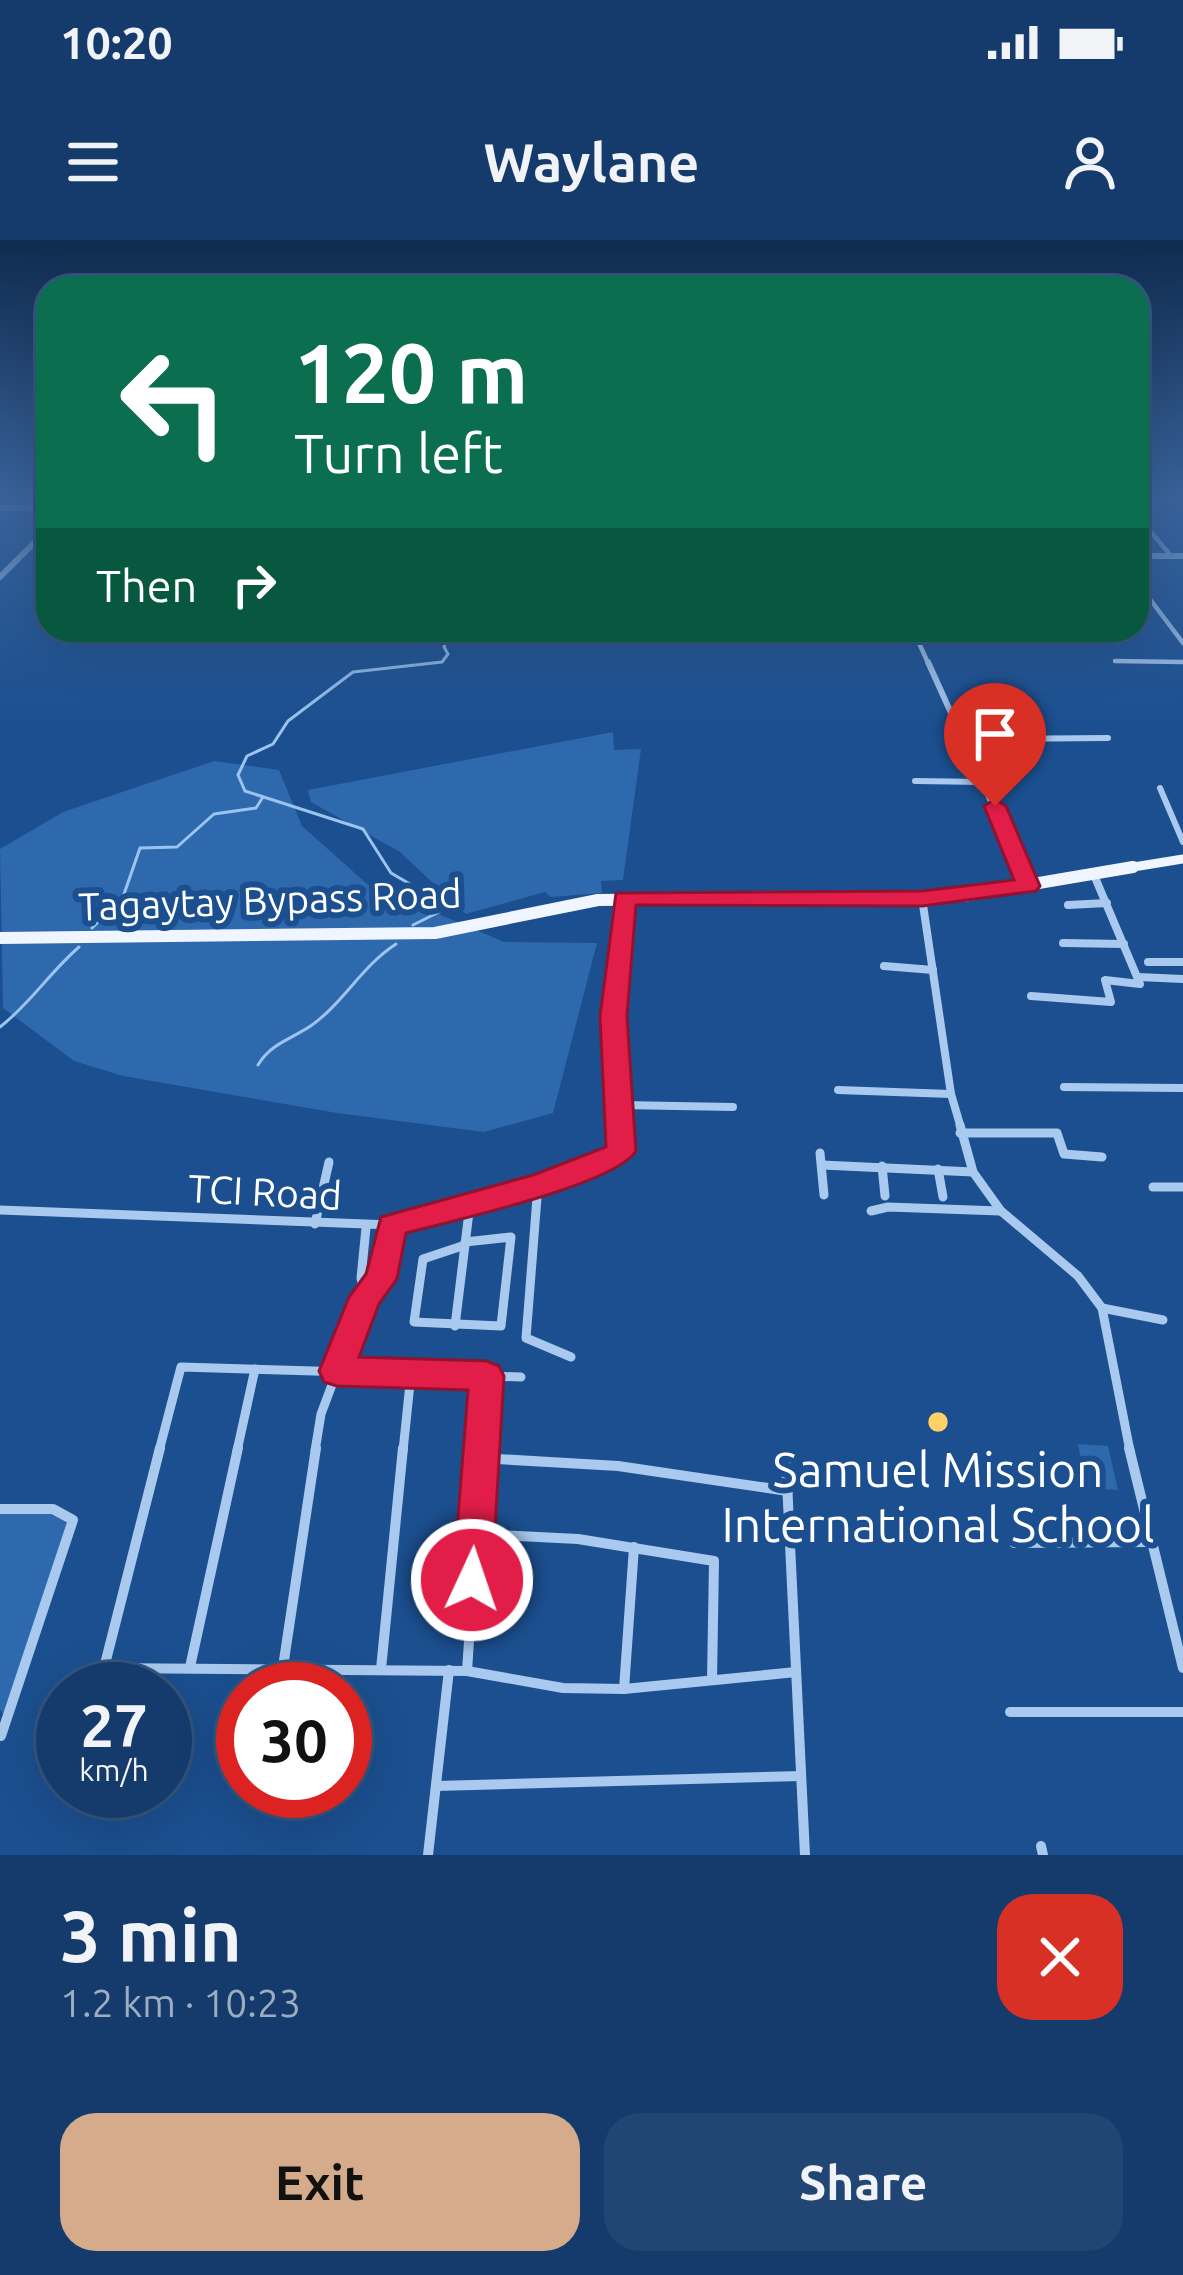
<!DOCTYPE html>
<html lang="en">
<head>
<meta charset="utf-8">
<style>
	:root { --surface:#143b6b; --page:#214673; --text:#f1f3f6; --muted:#9dadc1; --line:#33557e; --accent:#d6ab8b }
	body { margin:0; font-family:Ubuntu,sans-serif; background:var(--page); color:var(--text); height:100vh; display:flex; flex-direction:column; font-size:45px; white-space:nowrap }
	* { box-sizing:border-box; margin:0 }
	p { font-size:39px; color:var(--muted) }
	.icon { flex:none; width:66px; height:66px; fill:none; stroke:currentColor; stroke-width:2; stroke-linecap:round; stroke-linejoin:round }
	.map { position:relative; height:1615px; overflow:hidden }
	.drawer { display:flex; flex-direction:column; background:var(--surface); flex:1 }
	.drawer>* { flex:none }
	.top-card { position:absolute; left:36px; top:36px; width:1113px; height:366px; border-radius:36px; box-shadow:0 12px 48px #0002,0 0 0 3px var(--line); background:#0b6e4f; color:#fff; overflow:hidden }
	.speed { position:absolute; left:36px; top:1422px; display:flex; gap:24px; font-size:60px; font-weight:700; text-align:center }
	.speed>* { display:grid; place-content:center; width:156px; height:156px; border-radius:50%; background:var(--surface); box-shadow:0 12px 48px #0002,0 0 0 3px var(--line); line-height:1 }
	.speed small { font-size:30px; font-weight:400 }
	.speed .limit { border:18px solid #d22; background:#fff; color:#111 }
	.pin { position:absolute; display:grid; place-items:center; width:102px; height:102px; color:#fff; margin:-123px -51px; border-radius:50% 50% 50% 0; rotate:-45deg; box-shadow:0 0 12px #0007 }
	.pin .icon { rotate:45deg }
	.me { position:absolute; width:132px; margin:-66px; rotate:3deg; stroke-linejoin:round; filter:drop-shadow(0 0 9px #0008) }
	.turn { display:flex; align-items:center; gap:42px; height:252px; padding:0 60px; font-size:54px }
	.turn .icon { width:156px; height:156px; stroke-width:2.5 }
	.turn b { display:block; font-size:84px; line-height:102px }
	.then { display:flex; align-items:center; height:114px; padding:0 60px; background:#0003; gap:24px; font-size:45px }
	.round { display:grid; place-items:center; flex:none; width:126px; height:126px; border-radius:36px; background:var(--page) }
	.summary { display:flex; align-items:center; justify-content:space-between; height:204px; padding:0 60px }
	h1 { font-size:72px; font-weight:600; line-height:90px }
	.action { display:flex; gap:24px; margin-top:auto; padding:24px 60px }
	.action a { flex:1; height:138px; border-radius:36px; background:var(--accent); color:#111; font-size:48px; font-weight:600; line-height:138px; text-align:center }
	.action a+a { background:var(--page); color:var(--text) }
	.status { display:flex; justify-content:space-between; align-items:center; height:84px; padding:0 60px; background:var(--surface); direction:ltr }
	.status svg { height:33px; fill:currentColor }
	header { display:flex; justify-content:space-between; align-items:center; height:156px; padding:0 60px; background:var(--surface); font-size:54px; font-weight:600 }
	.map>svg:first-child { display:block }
	.green { fill:#2e69ad }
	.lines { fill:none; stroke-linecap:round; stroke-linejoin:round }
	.stream { stroke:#9cc4f0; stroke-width:3 }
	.minor-far4 { stroke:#a9c9ee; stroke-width:4.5 }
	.minor-far3 { stroke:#a9c9ee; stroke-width:6 }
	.minor-far2 { stroke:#a9c9ee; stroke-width:8 }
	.minor-far1 { stroke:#a9c9ee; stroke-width:9 }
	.minor { stroke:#a9c9ee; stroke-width:10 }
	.tertiary { stroke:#a9c9ee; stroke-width:6 }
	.primary-far1 { stroke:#f0f6ff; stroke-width:9 }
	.primary { stroke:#f0f6ff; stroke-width:12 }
	.route { fill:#e11d48; stroke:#92132f; stroke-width:3 }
	.poi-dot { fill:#ffd166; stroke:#1b4f8f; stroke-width:4.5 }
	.labels { text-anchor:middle; stroke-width:12; stroke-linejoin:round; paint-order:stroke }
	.street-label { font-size:39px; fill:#fff; stroke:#1b4f8f }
	.near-poi-label { font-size:48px; fill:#fff; stroke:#1b4f8f }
</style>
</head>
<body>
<div class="status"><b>10:20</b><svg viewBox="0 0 49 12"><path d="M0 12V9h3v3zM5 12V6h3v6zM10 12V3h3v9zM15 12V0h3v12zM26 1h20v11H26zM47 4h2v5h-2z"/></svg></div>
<header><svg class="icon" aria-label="menu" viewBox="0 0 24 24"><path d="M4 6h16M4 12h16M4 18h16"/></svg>Waylane<svg class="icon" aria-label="person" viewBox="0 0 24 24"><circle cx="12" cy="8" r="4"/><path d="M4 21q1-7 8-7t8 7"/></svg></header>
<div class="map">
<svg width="1183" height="1615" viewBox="0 0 1183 1615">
	<rect width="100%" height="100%" fill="#1b4f8f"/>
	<g class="green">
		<path d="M613,492L614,510L641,509L623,640L601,641L602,653L551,657L545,652L466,674L400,612L311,562L308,550Z"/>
		<path d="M214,521L279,530L302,586L366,643L504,702L597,703L553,873L484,892L337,873L123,836L74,821L3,768L0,609L63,572Z"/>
		<path d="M1078,1204L1108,1206L1118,1250L1087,1248Z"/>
		<path d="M0,1273H51L68,1284L4,1476L0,1469Z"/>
	</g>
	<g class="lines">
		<g class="stream">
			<path d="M413,685L439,672L441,662L391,633L363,589L245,551L238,535L247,516L273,504L288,481L353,432L442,422L448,414L444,407L450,390"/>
			<path d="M92,688L123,657L140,608L177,607L214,574L256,568L263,557"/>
			<path d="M0,787C31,763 49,733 79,707"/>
			<path d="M258,825C271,803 292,799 312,785C344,762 362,726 396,704"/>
		</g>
		<g class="minor-far4">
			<path d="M1152,293L1171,316"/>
			<path d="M1137,342L1183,403"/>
			<path d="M913,390L929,425"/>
			<path d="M915,392H961"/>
			<path d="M1115,421L1183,422"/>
		</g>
		<g class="minor-far3">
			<path d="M928,422L1022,630"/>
			<path d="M965,499L1108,498"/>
			<path d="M915,541L984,542"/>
			<path d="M1160,548L1183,602"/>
		</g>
		<g class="minor-far2">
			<path d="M1021,627L1028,644"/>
			<path d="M922,658L951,854L961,888"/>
			<path d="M1068,665L1107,663"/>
			<path d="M1063,703L1124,704"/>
			<path d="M1148,722H1183"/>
			<path d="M884,726L933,730"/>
			<path d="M1138,737L1183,739"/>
			<path d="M1031,756L1111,762L1105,740L1140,744L1094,635"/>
			<path d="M1064,847L1183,848"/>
			<path d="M838,850L951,854"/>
			<path d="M620,865L733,867"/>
			<path d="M622,888L614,776L624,660"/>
		</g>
		<g class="minor-far1">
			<path d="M960,885L973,932L1001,971L1078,1036L1102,1068L1130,1211"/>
			<path d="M960,893H1057L1064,914L1102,917"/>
			<path d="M820,913L824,955"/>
			<path d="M822,925L973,932"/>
			<path d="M882,926L885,956"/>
			<path d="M938,929L943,957"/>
			<path d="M538,945L526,1098L571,1117"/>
			<path d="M1153,947H1183"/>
			<path d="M0,970L392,985L609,920L621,911L622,885"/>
			<path d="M871,971L888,967L1000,971"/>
			<path d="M315,984L329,922"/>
			<path d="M465,1002L511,997L501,1086L414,1082L423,1019L465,1005"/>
			<path d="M365,1056L361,1038L366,988"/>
			<path d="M1102,1068L1163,1080"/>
			<path d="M455,1086L470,964"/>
			<path d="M159,1211L181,1127L521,1137"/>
			<path d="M237,1211L255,1129"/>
			<path d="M315,1211L321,1174L365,1057L381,1039L392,985"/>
			<path d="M403,1211L411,1134"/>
			<path d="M482,1211L487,1136"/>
		</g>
		<g class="minor">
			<path d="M160,1208L104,1428L467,1431L563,1448L624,1449L796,1432"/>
			<path d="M1129,1208L1183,1428"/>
			<path d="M480,1218L618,1226L788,1251"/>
			<path d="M786,1221L805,1615"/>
			<path d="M0,1269H53L73,1280L1,1496"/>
			<path d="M475,1294L578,1299L714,1321L712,1440"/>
			<path d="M1014,1303L1151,1302"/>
			<path d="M190,1427L238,1208"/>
			<path d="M283,1427L316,1208"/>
			<path d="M381,1429L403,1208"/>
			<path d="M467,1431L482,1208"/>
			<path d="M624,1449L634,1307"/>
			<path d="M1010,1472H1183"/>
			<path d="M436,1546L801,1536"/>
			<path d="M1041,1606L1043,1615"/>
			<path d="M428,1615L449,1430"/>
		</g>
		<g class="tertiary">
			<path d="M0,268L48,267"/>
			<path d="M1137,316H1183"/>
			<path d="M0,337L48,289"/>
		</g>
		<path class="primary-far1" d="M1115,630L1183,619"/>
		<path class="primary" d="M0,698L435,693L598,660L963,656L1133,627"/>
	</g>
	<linearGradient id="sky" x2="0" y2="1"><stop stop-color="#0f2b4f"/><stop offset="0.53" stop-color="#39639b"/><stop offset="1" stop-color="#39639b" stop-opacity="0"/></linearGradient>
	<rect width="1183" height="486" fill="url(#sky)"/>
	<path class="route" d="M995,559L1006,566L1040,646L1036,651L922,666L636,665L627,776L636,911C615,945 451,981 406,993L397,1039L379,1064L359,1117L487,1121L499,1126L504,1136L492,1340L486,1353L472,1359L459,1353L453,1340L468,1150L337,1146L324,1142L319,1131L349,1057L366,1034L381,977L533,935L606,907L600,776L616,653L922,651L1014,640L984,566Z"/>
	<circle class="poi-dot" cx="938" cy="1182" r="12"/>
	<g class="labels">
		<g class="street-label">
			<text transform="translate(270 660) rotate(-2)" y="14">Tagaytay Bypass Road</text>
			<text transform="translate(265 952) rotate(3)" y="14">TCI Road</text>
		</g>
		<g class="near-poi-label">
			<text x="938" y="1247">Samuel Mission<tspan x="938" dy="55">International School</tspan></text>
		</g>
	</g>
</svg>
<div class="speed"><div>27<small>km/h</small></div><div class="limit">30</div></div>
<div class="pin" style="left:995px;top:566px;background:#d93025"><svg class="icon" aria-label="arrive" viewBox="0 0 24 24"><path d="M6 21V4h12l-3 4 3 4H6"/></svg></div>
<svg class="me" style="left:472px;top:1340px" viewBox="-20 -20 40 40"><circle r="17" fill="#e11d48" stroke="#fff" stroke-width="3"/><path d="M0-11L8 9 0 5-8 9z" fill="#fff"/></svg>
<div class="top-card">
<div class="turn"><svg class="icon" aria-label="left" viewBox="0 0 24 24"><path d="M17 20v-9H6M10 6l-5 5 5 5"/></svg><div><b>120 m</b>Turn left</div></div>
<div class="then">Then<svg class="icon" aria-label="right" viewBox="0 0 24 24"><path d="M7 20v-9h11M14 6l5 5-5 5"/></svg></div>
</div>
</div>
<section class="drawer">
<div class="summary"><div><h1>3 min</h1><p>1.2 km · 10:23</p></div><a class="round" style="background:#d93025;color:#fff"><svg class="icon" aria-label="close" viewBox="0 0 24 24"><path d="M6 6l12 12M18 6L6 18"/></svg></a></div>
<div class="action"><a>Exit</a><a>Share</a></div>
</section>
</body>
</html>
